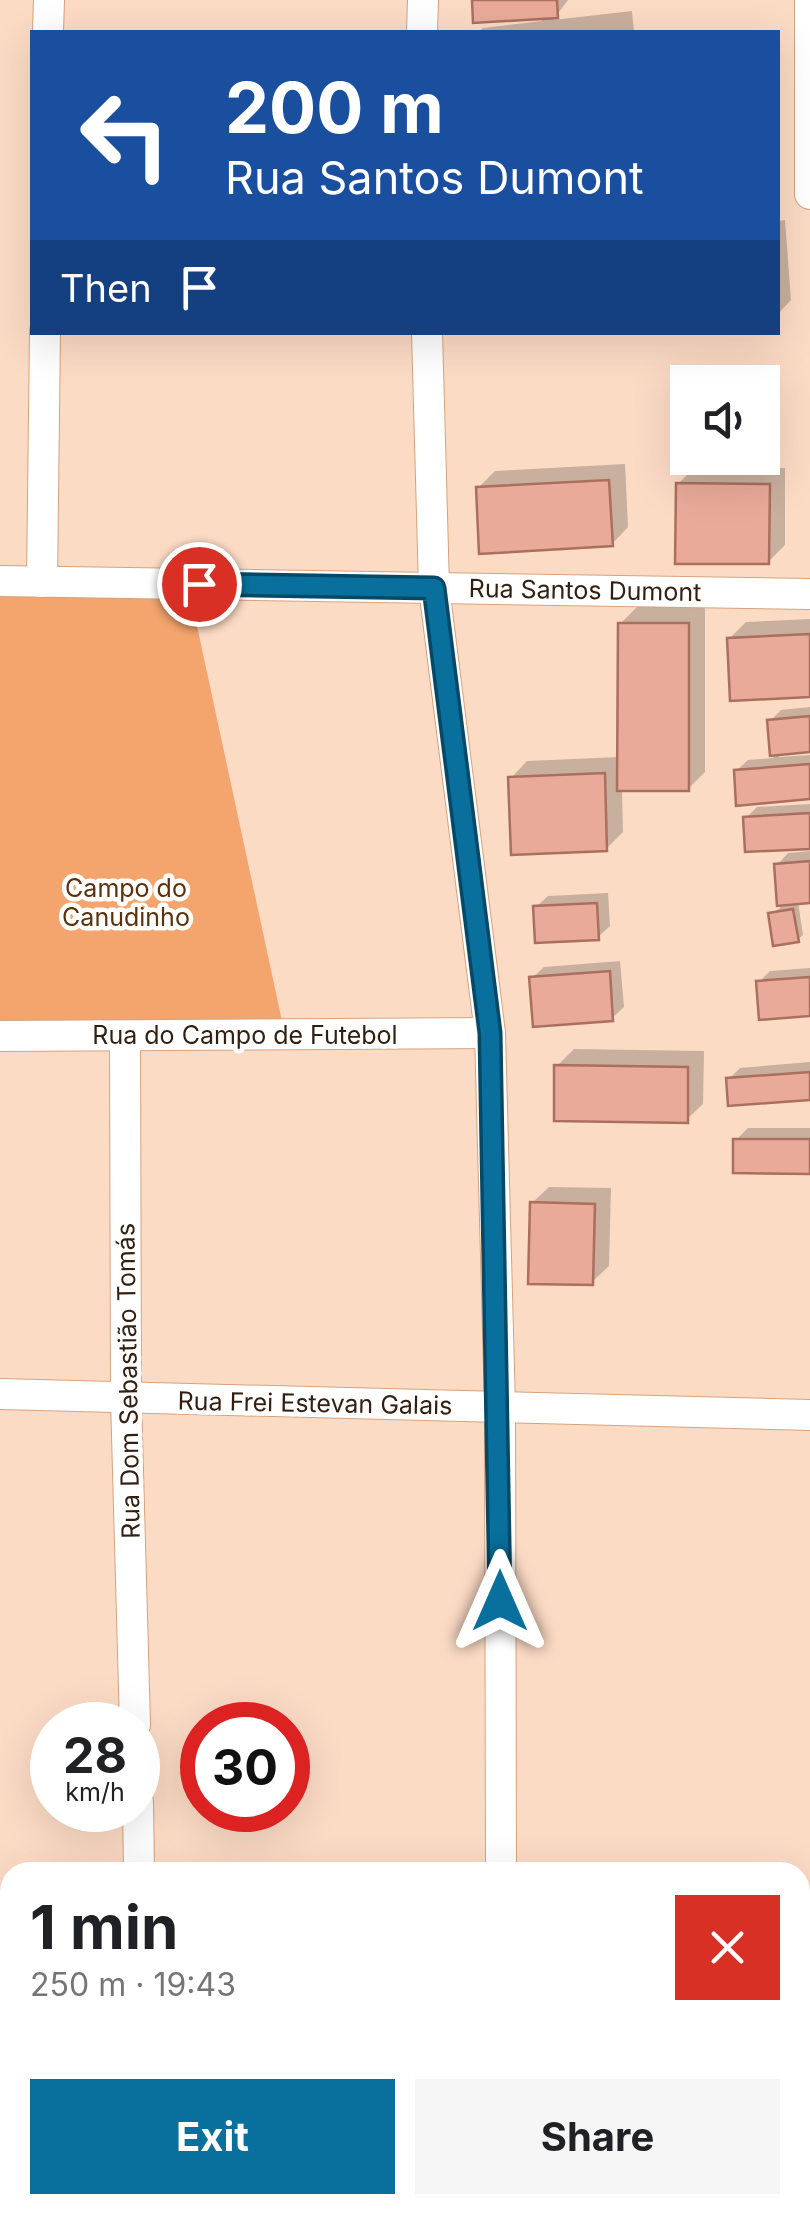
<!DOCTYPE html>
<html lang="en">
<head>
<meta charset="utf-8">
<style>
	:root { --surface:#fff; --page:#f6f6f6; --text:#202124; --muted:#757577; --accent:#09709d }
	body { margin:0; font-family:Inter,sans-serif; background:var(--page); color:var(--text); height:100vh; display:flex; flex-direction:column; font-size:38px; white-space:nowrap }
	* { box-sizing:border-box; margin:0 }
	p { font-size:32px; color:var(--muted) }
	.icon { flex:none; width:55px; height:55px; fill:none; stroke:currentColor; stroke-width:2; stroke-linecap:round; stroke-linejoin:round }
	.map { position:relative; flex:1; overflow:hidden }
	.side { position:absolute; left:0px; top:1862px; width:810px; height:352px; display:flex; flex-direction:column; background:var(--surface); border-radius:30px 30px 0 0; box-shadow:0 10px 40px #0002 }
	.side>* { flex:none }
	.banner { position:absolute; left:30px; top:30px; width:750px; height:305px; border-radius:0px; box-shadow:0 10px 40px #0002; background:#1a4fa0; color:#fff; overflow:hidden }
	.fabs { position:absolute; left:670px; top:365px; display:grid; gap:20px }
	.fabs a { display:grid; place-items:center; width:110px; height:110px; border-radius:0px; background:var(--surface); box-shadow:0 10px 40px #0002; font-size:50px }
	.speed { position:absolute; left:30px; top:1702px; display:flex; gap:20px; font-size:50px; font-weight:700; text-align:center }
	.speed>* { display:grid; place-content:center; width:130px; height:130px; border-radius:50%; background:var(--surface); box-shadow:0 10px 40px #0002; line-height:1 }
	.speed small { font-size:25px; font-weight:400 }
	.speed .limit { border:15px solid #d22; background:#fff; color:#111 }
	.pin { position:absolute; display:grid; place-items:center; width:85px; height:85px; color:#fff; margin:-42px; border:5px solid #fff; border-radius:50%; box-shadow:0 2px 10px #0007 }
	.me { position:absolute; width:110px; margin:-55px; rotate:0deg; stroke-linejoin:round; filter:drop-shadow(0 0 8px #0008) }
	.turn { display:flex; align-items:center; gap:35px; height:210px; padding:0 30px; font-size:45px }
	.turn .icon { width:130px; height:130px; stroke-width:2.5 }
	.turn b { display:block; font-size:70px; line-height:85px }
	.then { display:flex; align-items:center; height:95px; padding:0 30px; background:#0003; gap:20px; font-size:38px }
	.round { display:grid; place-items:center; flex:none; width:105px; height:105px; border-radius:0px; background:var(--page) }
	.overview { display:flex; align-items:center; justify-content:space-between; height:170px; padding:0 30px }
	h1 { font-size:60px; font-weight:700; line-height:75px }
	.action { display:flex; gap:20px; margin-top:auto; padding:20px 30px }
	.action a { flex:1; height:115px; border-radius:0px; background:var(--accent); color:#fff; font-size:40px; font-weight:700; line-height:115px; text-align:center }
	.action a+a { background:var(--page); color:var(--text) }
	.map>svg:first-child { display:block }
	.green { fill:#f3a56d }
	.shadow { fill:#0003 }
	.building { fill:#e9aa99; stroke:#aa6f5f; stroke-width:2.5 }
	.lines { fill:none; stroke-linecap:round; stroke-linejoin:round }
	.minor-casing { stroke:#d6a27e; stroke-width:32 }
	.minor { stroke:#fff; stroke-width:30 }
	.route-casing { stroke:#064966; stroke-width:25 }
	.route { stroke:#09709d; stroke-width:18 }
	.labels { text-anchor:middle; stroke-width:9; stroke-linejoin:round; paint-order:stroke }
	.street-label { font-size:25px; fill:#321f10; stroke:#fff }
	.park-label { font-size:25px; fill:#5c310d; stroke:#fff }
</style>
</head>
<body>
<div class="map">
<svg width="810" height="2214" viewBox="0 0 810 2214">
	<rect width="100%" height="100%" fill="#fcdbc5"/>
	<path class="green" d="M188,584L285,1035L0,1026V588Z"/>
	<g class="shadow">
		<path d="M474,0H568L553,20L632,11L634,32H478L483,28L542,21V17Z"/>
		<path d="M785,220L791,300L778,314V221Z"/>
		<path d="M625,464L628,527L612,544L478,488L495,471Z"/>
		<path d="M695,467L785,468V545L768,562L678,484Z"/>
		<path d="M637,607H705V772L688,789H622L623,832L606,849L511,778L527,761L620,757V624Z"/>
		<path d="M810,619V694L729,639L746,622Z"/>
		<path d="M810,707V749L779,752V757L810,755V797L736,771L748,760L773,758L770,721L781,710Z"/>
		<path d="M810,804V846L746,818L757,807Z"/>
		<path d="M810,851V901L798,902L803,935L797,940L770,914L780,908L777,865L788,853Z"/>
		<path d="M608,893L610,926L598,937L536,907L548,896Z"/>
		<path d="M620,961L624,1007L612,1018L532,978L544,967Z"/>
		<path d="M810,968V1013L759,982L770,971Z"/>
		<path d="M574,1049L704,1051L703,1104L686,1120L557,1066Z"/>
		<path d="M810,1062V1098L729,1079L740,1068Z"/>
		<path d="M748,1128H810V1171L736,1140Z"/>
		<path d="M549,1187L611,1188L609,1266L592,1282L532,1203Z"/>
	</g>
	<g class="building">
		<path d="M472,0H557L558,18L473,23Z"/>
		<path d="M609,480L613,546L479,554L476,487Z"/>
		<path d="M676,483L770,484L769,564H675Z"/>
		<path d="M618,623H689V791H617Z"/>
		<path d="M810,634V697L730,701L727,638Z"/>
		<path d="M810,716V752L770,756L767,720Z"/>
		<path d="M810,764V799L736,806L734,770Z"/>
		<path d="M605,773L607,851L511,855L508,777Z"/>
		<path d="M810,813V849L745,852L743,817Z"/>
		<path d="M810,861V903L777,906L774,864Z"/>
		<path d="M597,903L599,940L535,943L533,906Z"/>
		<path d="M793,909L799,942L773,946L768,913Z"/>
		<path d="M610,971L613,1021L533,1027L529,977Z"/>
		<path d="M810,977V1016L759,1020L756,981Z"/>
		<path d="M554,1065L688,1067V1123L554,1121Z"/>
		<path d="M810,1072V1100L728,1106L726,1078Z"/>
		<path d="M733,1139H810V1174L733,1173Z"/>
		<path d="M530,1202L595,1204L593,1285L528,1284Z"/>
	</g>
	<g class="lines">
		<g class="minor-casing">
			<g id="minor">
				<path d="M810,0V194"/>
				<path d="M48,32L49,0"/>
				<path d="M422,32L423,0"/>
				<path d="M427,332L434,588L490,1033L500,1407L501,1872"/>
				<path d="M0,581L810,594"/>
				<path d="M42,582L45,332"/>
				<path d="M0,1036L490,1033"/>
				<path d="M125,1036L126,1398L135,1725"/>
				<path d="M0,1394L810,1415"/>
				<path d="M138,1802L139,1872"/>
				<path d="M800,2119H810"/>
				<path d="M0,2129H10"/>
				<path d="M149,2205V2214"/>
				<path d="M503,2205V2214"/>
			</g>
		</g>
		<use href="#minor" class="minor"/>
	</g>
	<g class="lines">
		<g class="route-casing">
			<path id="route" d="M199,584L434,588L490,1033L500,1601"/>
		</g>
		<use href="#route" class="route"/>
	</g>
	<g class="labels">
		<g class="street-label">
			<text transform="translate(585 590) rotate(1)" y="9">Rua Santos Dumont</text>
			<text x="245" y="1044">Rua do Campo de Futebol</text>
			<text transform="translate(128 1381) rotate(-91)" y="9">Rua Dom Sebastião Tomás</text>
			<text transform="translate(315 1403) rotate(1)" y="9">Rua Frei Estevan Galais</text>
		</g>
		<g class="park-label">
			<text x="126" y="897">Campo do<tspan x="126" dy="29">Canudinho</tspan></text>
		</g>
	</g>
</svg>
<div class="fabs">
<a><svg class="icon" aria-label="sound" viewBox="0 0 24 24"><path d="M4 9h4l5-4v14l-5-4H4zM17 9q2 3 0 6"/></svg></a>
</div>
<div class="speed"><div>28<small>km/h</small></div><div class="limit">30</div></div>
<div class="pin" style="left:199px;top:584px;background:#d93025"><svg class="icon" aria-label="arrive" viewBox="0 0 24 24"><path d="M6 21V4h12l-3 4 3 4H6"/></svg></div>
<svg class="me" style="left:500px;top:1601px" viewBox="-20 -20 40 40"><path d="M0-17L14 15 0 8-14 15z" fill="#09709d" stroke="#fff" stroke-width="4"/></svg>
<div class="banner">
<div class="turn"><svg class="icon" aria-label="left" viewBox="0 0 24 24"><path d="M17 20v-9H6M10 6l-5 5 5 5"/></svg><div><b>200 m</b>Rua Santos Dumont</div></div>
<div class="then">Then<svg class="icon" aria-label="arrive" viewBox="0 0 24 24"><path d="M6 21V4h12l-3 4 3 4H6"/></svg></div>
</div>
<section class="side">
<div class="overview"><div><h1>1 min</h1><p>250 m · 19:43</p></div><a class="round" style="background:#d93025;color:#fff"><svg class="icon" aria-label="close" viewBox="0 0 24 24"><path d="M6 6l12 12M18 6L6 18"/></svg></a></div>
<div class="action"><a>Exit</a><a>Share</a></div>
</section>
</div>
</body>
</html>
